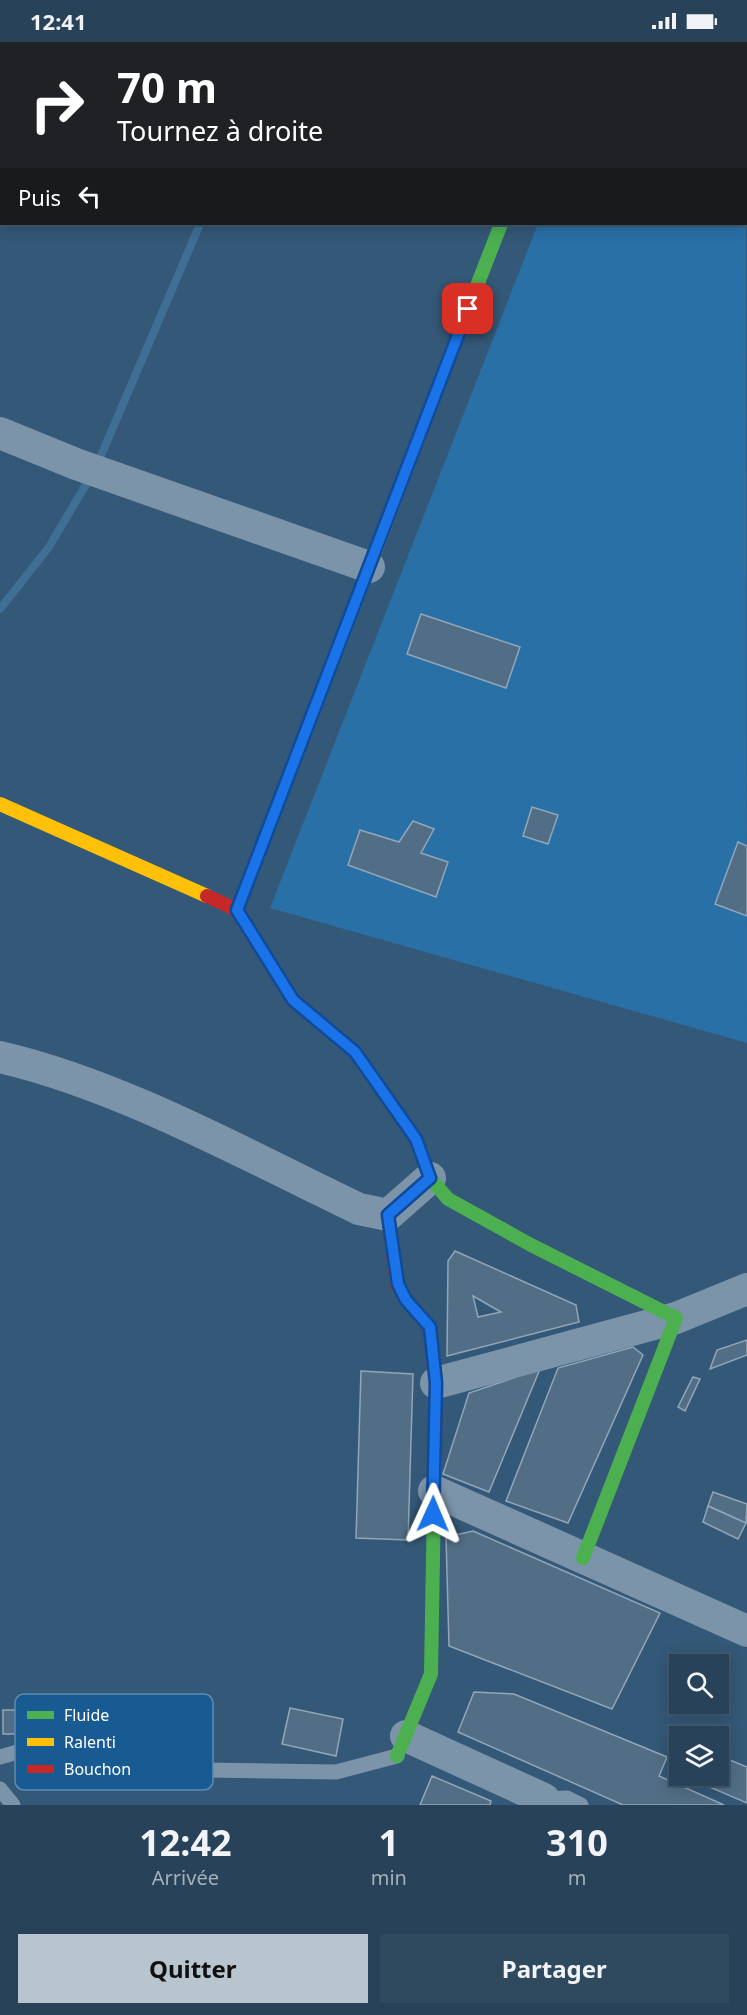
<!DOCTYPE html>
<html lang="fr">
<head>
<meta charset="utf-8">
<style>
	:root { --surface:#274259; --page:#2f495f; --text:#f1f3f6; --muted:#a4b0ba; --line:#435b6f; --accent:#b8c5cf }
	body { margin:0; font-family:"Noto Sans",sans-serif; background:var(--page); color:var(--text); height:100vh; display:flex; flex-direction:column; font-size:22px; white-space:nowrap }
	* { box-sizing:border-box; margin:0 }
	p { font-size:20px; color:var(--muted) }
	.icon { flex:none; width:33px; height:33px; fill:none; stroke:currentColor; stroke-width:2; stroke-linecap:round; stroke-linejoin:round }
	.map { position:relative; height:1763px; overflow:hidden }
	.details { display:flex; flex-direction:column; background:var(--surface); flex:1 }
	.details>* { flex:none }
	.guide { position:absolute; left:0px; top:0px; width:747px; height:183px; box-shadow:0 3px 15px #0003,0 0 0 2px var(--line); background:#202124; color:#fff; overflow:hidden }
	.controls { position:absolute; left:669px; top:1612px; display:grid; gap:12px }
	.controls a { display:grid; place-items:center; width:60px; height:60px; border-radius:0px; background:var(--surface); box-shadow:0 3px 15px #0003,0 0 0 2px var(--line); font-size:30px }
	.pin { position:absolute; display:grid; place-items:center; width:51px; height:51px; color:#fff; margin:-26px; border-radius:12px; box-shadow:0 3px 9px #0006 }
	.me { position:absolute; width:66px; margin:-33px; rotate:1deg; stroke-linejoin:round; filter:drop-shadow(0 0 4px #0008) }
	.turn { display:flex; align-items:center; gap:21px; height:126px; padding:0 18px; font-size:27px }
	.turn .icon { width:78px; height:78px; stroke-width:2.5 }
	.turn b { display:block; font-size:42px; line-height:51px }
	.then { display:flex; align-items:center; height:57px; padding:0 18px; background:#0003; gap:12px; font-size:22px }
	.eta { display:flex; justify-content:space-evenly; align-items:center; height:102px; text-align:center }
	.eta b { font-size:36px; font-weight:700; line-height:42px }
	.action { display:flex; gap:12px; margin-top:auto; padding:12px 18px }
	.action a { flex:1; height:69px; border-radius:0px; background:var(--accent); color:#111; font-size:24px; font-weight:700; line-height:69px; text-align:center }
	.action a+a { background:var(--page); color:var(--text) }
	.status { display:flex; justify-content:space-between; align-items:center; height:42px; padding:0 30px; background:var(--surface); direction:ltr }
	.status svg { height:16px; fill:currentColor }
	.map>svg:first-child { display:block }
	.green { fill:#2970a7 }
	.lines { fill:none; stroke-linecap:round; stroke-linejoin:round }
	.stream { stroke:#3f6f95; stroke-width:8 }
	.building { fill:#516e86; stroke:#91a6b7; stroke-width:1.5; fill-rule:evenodd }
	.lane { stroke:#7c94aa; stroke-width:15 }
	.street { stroke:#7c94aa; stroke-width:32 }
	.fast { stroke:#4caf50; stroke-width:14 }
	.slow { stroke:#ffc107; stroke-width:14 }
	.jam { stroke:#c62828; stroke-width:14 }
	.route-casing { stroke:#114b97; stroke-width:15 }
	.route { stroke:#1a73e8; stroke-width:10 }
	.key { fill:#185b93; stroke:#5d8cb3; stroke-width:1.5 }
	.key-label { font-size:16px; fill:#fff }
</style>
</head>
<body>
<div class="status"><b>12:41</b><svg viewBox="0 0 49 12"><path d="M0 12V9h3v3zM5 12V6h3v6zM10 12V3h3v9zM15 12V0h3v12zM26 1h20v11H26zM47 4h2v5h-2z"/></svg></div>
<div class="map">
<svg width="747" height="1763" viewBox="0 0 747 1763">
	<rect width="100%" height="100%" fill="#345877"/>
	<path class="green" d="M746,137L747,1001L270,866L538,182H746Z"/>
	<g class="lines">
		<g class="stream">
			<path d="M283,2L284,0"/>
			<path d="M97,423L200,182"/>
			<path d="M0,567L49,505L91,434"/>
		</g>
	</g>
	<g class="building">
		<path d="M421,572L520,605L506,646L407,612Z"/>
		<path d="M532,765L558,773L548,802L523,794Z"/>
		<path d="M413,779L434,787L421,811L448,820L436,855L348,823L360,788L399,800Z"/>
		<path d="M738,800L747,804V874L715,862Z"/>
		<path d="M455,1209L576,1263L579,1280L447,1314L448,1219ZM473,1254L501,1270L478,1275Z"/>
		<path d="M747,1298V1313L710,1327L717,1308Z"/>
		<path d="M633,1305L643,1313L568,1481L506,1459L558,1326Z"/>
		<path d="M540,1327L489,1450L443,1432L469,1351Z"/>
		<path d="M361,1329L413,1332L408,1498L356,1496Z"/>
		<path d="M693,1335L700,1337L685,1369L678,1365Z"/>
		<path d="M713,1450L747,1462L746,1481L708,1464Z"/>
		<path d="M708,1464L746,1481L738,1497L703,1480Z"/>
		<path d="M473,1489L660,1571L612,1667L449,1604L446,1495Z"/>
		<path d="M474,1650L514,1652L667,1715L659,1734L724,1763H623L458,1690Z"/>
		<path d="M290,1666L343,1677L336,1714L282,1702Z"/>
		<path d="M3,1668H57L58,1692H3Z"/>
		<path d="M718,1713L747,1725V1761L705,1743L708,1734H718Z"/>
		<path d="M432,1734L491,1759L490,1763H420Z"/>
	</g>
	<g class="lines">
		<g class="lane">
			<path d="M0,1715L21,1709L206,1728L336,1730L397,1714"/>
			<path d="M0,1747L13,1763"/>
			<path d="M544,1757L567,1756L581,1763"/>
		</g>
		<g class="street">
			<path d="M43,0L47,2"/>
			<path d="M571,2V0"/>
			<path d="M0,391L76,422L369,525"/>
			<path d="M0,1015C121,1043 246,1113 359,1167L388,1173L430,1136"/>
			<path d="M436,1341L676,1276L747,1247"/>
			<path d="M434,1449L747,1589"/>
			<path d="M406,1694L544,1757L542,1763"/>
		</g>
		<g class="fast">
			<path d="M454,303L501,182"/>
			<path d="M237,868L369,526"/>
			<path d="M361,1019L416,1097L430,1136L448,1157L531,1203L676,1276L583,1516"/>
			<path d="M397,1714L431,1632L435,1400"/>
		</g>
		<g class="slow">
			<path d="M369,526L454,303"/>
			<path d="M0,762L207,854"/>
		</g>
		<g class="jam">
			<path d="M207,854L237,868L293,958L355,1010L361,1019"/>
			<path d="M388,1173L397,1242L406,1258L430,1285L436,1341L435,1400"/>
		</g>
	</g>
	<g class="lines">
		<g class="route-casing">
			<path id="route" d="M433,1472L436,1341L430,1285L406,1258L398,1242L388,1173L430,1136L416,1097L355,1010L293,958L237,868L468,267"/>
		</g>
		<use href="#route" class="route"/>
	</g>
	<rect x="15" y="1652" width="198" height="96" rx="9" class="key"/>
	<rect x="27" y="1669" width="27" height="8" fill="#4caf50"/>
	<rect x="27" y="1696" width="27" height="8" fill="#ffc107"/>
	<rect x="27" y="1723" width="27" height="8" fill="#c62828"/>
	<g class="key-label">
		<text x="64" y="1679">Fluide</text>
		<text x="64" y="1706">Ralenti</text>
		<text x="64" y="1733">Bouchon</text>
	</g>
</svg>
<div class="controls">
<a><svg class="icon" aria-label="search" viewBox="0 0 24 24"><circle cx="10" cy="10" r="6"/><path d="M15 15l6 6"/></svg></a>
<a><svg class="icon" aria-label="layers" viewBox="0 0 24 24"><path d="M12 4l9 5-9 5-9-5zM3 14l9 5 9-5"/></svg></a>
</div>
<div class="pin" style="left:468px;top:267px;background:#d93025"><svg class="icon" aria-label="arrive" viewBox="0 0 24 24"><path d="M6 21V4h12l-3 4 3 4H6"/></svg></div>
<svg class="me" style="left:433px;top:1472px" viewBox="-20 -20 40 40"><path d="M0-17L14 15 0 8-14 15z" fill="#1a73e8" stroke="#fff" stroke-width="4"/></svg>
<div class="guide">
<div class="turn"><svg class="icon" aria-label="right" viewBox="0 0 24 24"><path d="M7 20v-9h11M14 6l5 5-5 5"/></svg><div><b>70 m</b>Tournez à droite</div></div>
<div class="then">Puis<svg class="icon" aria-label="left" viewBox="0 0 24 24"><path d="M17 20v-9H6M10 6l-5 5 5 5"/></svg></div>
</div>
</div>
<section class="details">
<div class="eta">
<div><b>12:42</b><p>Arrivée</p></div>
<div><b>1</b><p>min</p></div>
<div><b>310</b><p>m</p></div>
</div>
<div class="action"><a>Quitter</a><a>Partager</a></div>
</section>
</body>
</html>
